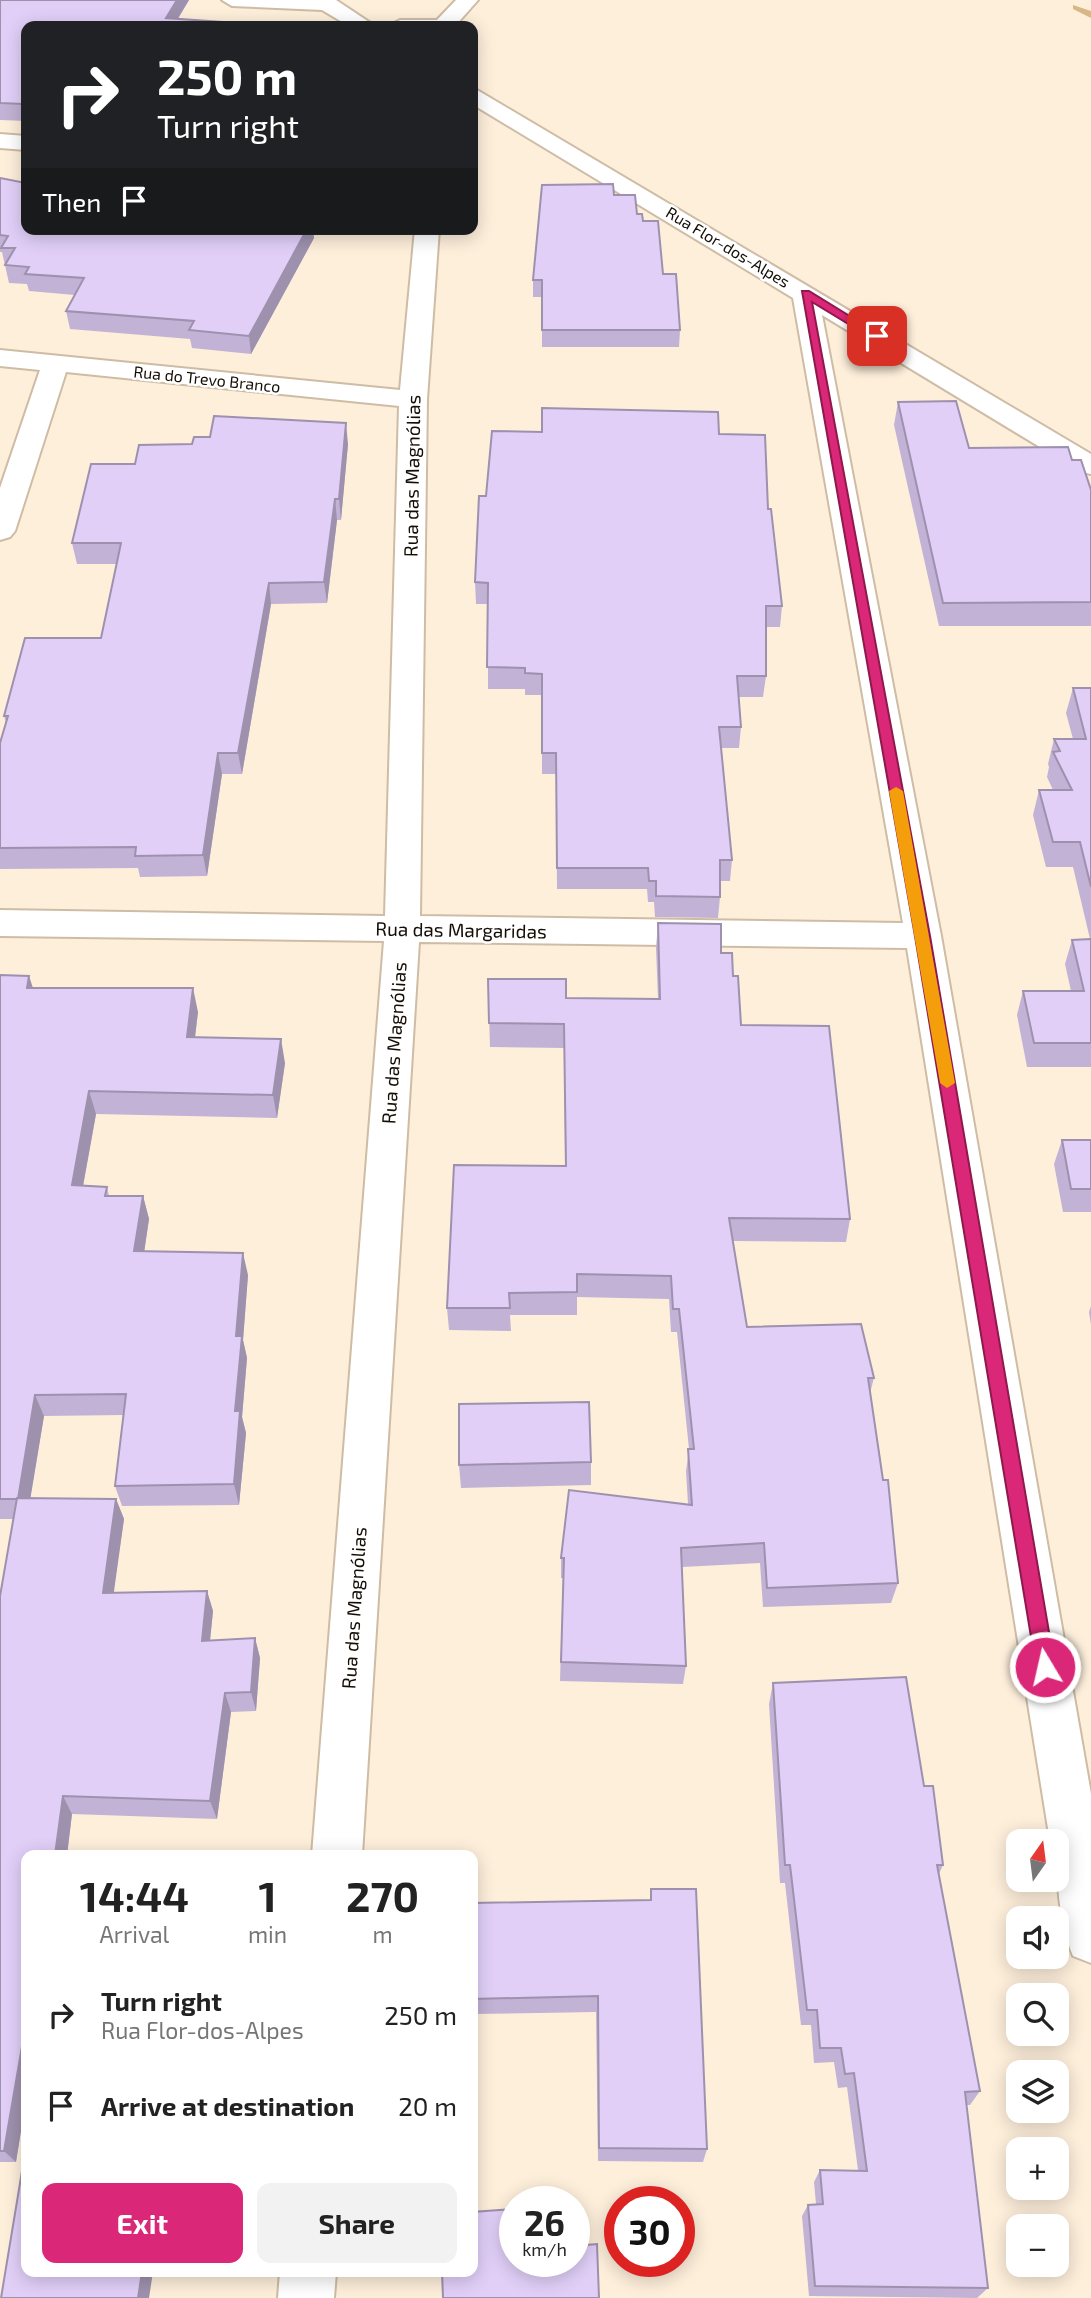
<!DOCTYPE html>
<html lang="en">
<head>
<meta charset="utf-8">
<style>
	:root { --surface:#fff; --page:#f2f2f2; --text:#222; --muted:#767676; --accent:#db2777 }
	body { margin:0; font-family:"Exo 2",sans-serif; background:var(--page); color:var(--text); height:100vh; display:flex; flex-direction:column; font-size:26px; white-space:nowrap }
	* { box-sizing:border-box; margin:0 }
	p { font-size:23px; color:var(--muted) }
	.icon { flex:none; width:38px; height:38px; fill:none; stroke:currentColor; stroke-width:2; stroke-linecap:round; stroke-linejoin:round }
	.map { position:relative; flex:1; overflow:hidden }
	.drawer { position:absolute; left:21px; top:1850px; width:457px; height:427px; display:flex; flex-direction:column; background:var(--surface); border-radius:14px; box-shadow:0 4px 18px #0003 }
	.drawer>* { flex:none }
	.hud { position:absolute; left:21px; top:21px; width:457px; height:214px; border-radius:14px; box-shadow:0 4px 18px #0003; background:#202124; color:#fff; overflow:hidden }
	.needle { width:46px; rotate:14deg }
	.fabs { position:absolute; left:1006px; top:1829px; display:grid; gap:14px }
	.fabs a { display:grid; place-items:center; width:63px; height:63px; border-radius:14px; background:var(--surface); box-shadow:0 4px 18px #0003; font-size:35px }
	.speed { position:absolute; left:499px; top:2186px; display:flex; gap:14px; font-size:35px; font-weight:700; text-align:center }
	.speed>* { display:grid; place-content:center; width:91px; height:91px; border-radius:50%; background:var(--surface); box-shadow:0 4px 18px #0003; line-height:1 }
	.speed small { font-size:18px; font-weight:400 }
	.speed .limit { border:10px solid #d22; background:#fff; color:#111 }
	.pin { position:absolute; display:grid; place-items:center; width:60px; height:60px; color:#fff; margin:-30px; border-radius:14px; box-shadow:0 4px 10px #0006 }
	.me { position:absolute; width:77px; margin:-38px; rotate:351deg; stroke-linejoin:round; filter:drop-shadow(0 0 5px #0008) }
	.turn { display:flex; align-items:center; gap:24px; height:147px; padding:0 21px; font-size:32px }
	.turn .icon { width:91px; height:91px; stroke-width:2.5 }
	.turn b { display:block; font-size:49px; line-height:60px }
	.then { display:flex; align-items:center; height:66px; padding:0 21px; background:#0003; gap:14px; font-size:26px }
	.eta { display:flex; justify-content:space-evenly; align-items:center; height:119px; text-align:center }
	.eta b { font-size:42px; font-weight:700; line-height:49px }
	.button { display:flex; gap:14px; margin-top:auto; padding:14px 21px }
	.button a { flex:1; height:80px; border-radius:14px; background:var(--accent); color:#fff; font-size:28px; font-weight:700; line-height:80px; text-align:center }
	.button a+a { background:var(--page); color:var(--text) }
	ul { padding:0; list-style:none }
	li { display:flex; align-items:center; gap:21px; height:91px; padding:0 21px }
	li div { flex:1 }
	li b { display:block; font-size:26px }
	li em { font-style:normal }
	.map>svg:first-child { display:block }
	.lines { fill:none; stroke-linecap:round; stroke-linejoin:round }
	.stream { fill:#d8b687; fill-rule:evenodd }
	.minor-casing { stroke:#cebca5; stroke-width:4 }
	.minor { fill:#fff; fill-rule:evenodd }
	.wall { fill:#c2b2d5 }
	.shaded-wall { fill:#9e91ae }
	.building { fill:#e1cff8; stroke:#9e91ae; stroke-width:2 }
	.route { fill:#db2777; stroke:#8e194d; stroke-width:2 }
	.slow { fill:#f59e0b }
	.labels { text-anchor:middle; stroke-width:5; stroke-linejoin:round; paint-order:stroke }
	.far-street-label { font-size:16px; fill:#140e06; stroke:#fff }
	.street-label { font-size:19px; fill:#140e06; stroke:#fff }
</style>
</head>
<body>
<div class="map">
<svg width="1091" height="2298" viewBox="0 0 1091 2298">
	<rect width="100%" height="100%" fill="#feefdb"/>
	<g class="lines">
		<path class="stream" d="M1073,5L1091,11V18L1073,9Z"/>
		<g class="minor-casing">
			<g id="minor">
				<path d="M222,0H336L375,26H349L322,10L232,6Z"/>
				<path d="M456,0H478L455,26H389L400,20H437Z"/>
				<path d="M472,87L1091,454V474L1081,472L822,315L941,936L1091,1794V1963L1073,1956C1058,1919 1057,1880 1057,1841H1050L907,948L419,942L362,1855H312L384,941L0,936V910L385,916L399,406L66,372L15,531L10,537L0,540V488L40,370L0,366V350L400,390L415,229H439L427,399L420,916L903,923L793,298L472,104Z"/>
				<path d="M0,134L26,136V150L0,148Z"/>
				<path d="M280,2272H336L334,2298H278Z"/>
			</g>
		</g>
		<use href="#minor" class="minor"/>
	</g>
	<g class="wall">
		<path d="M0,0H189L178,19L26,26V121L0,120Z"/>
		<path d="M0,178L26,229H313L314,238L251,354L192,348L190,339L70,329L66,311L75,295L29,291L27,284L9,283L2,252H0Z"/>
		<path d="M614,195L637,214L643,221L663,274L680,330L679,347H542V297H533V280Z"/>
		<path d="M898,402L969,448L1072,460L1091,490V626H939L894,425Z"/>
		<path d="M719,434L768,509L782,606L780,627H766V676L763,697H738L741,727L739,748H721L732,860L730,881H720V897L718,918L655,917L654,902H648L647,889H557L556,774H542V695H525V689H488V604H476L475,582L486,496Z"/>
		<path d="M348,444L341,520H337L327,603L271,604L242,774H222L207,876L140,877L138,868L0,869V743L6,723L4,716L101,638L117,564H77L72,543L135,464Z"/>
		<path d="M1073,688H1091V1067H1027L1017,1015L1023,991H1071L1065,964L1072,940L1090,939L1073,867H1046L1033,815L1039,790H1053L1047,777L1049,767L1048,764L1054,739H1073L1066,713Z"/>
		<path d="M658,923L721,953L733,976L741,1025L850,1219L846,1242L733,1241L747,1327L874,1378L870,1393L898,1583L891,1603L763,1607L760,1563L682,1567L686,1666L683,1684L560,1681L563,1578H561V1558L688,1504L686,1471L689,1449L677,1332H671L669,1299L577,1297V1315H510L511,1331L449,1330L447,1308L565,1166L564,1048L490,1047L488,979L566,998L658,999L656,948Z"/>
		<path d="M0,975L33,988L198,1012L195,1038L285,1063L277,1118L96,1114L83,1186L107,1187L109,1196H143L149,1219L144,1251L248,1275L243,1340L247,1358L242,1417L246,1433L239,1505L122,1506L115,1486L123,1415L44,1416L30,1498L116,1499L124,1519L113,1593L207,1591L213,1611L210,1641L255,1638L260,1658L256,1711L231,1712L217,1819L72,1814L67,1855H26V2099L16,2162H0V1596L14,1519H0Z"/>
		<path d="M1062,1140H1091V1212H1063L1054,1164Z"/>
		<path d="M1091,1306V1325L1089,1312Z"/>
		<path d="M591,1462V1485L461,1488L459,1465Z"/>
		<path d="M773,1683L924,1786L943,1865L939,1874L980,2091L970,2105H966L988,2288L977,2298L809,2296L802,2216L808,2205L816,2204L814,2182L820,2170H858L847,2087L838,2088L834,2062L814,2063L811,2025H801L785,1883H780L769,1704Z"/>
		<path d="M651,1889L707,2149L703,2162L598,2161L596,2012L472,2014V1903L650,1900Z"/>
	</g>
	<g class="shaded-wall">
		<path d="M177,0H189L173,26L166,18Z"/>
		<path d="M307,229H313L314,238L251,354L249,336Z"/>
		<path d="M346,423L348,444L341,520L339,499Z"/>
		<path d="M335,499L337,520L327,603L324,582Z"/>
		<path d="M269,583L271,604L242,774L238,753Z"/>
		<path d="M218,753L222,774L207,876L203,855Z"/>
		<path d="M29,976L37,1000L27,988Z"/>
		<path d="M193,988L198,1012L192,1061L187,1037Z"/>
		<path d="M281,1039L285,1063L277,1118L273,1095Z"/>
		<path d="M89,1091L96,1114L79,1208L72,1185Z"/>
		<path d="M143,1196L149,1219L141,1274L134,1251Z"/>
		<path d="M243,1253L248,1275L243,1340L247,1358L242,1417L246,1433L239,1505L234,1484L236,1336Z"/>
		<path d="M35,1395L44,1416L27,1519L18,1499Z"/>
		<path d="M116,1499L124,1519L111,1613L103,1593Z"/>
		<path d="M207,1591L213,1611L208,1660L202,1641Z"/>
		<path d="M255,1638L260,1658L256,1711L251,1692Z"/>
		<path d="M225,1693L231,1712L217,1819L210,1801Z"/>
		<path d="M63,1796L72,1814L67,1855H55Z"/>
		<path d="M25,2029L26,2031V2099L16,2162L4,2151Z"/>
		<path d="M142,2272H153L149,2298H138Z"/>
	</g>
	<g class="building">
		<path d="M0,0H177L166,18L283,26H26V102L24,104L0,103Z"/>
		<path d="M0,178L26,183V229H307L249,336L189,330L194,321L66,311L84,278L25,274L29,267L5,265L15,248H1L8,236L0,235Z"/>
		<path d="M613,184L614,195H635L637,214H642L643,221H658L663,274H676L680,330H542V280H533L542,185Z"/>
		<path d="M956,401L969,448L1068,447L1072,460H1081L1091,490V602L943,603L898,402Z"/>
		<path d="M542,408L718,412L719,434L765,435L768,509H771L782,606H766V676H737L741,727H719L732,860H720V897L656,896V881H649L648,868H557L556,753H542V674L525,673V668L487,667L488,583L475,582L479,496H486L492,431L542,432Z"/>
		<path d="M214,416L346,423L339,499H335L324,582L269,583L238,753H218L203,855L135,856L136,847L0,848V743L8,716H4L25,638H101L121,543H72L91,464H135L139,445L192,444L194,437H210Z"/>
		<path d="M1073,688H1091V887L1080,842H1053L1039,790H1072L1053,752L1060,751L1054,739H1086Z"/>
		<path d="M658,923L721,924V953H732L733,976H738L741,1025L829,1026L850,1219L729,1218L747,1327L861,1324L874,1378H868L883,1480H888L898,1583L767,1588L764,1543L681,1548L686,1666L561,1662L564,1558H561L569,1490L692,1505L688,1449H694L679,1309H673L671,1276L577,1274V1292L509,1293L510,1308H447L454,1165L566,1166L564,1024L489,1023L488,979H566V998L660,999Z"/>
		<path d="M1091,939V1043H1034L1023,991H1084L1072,940Z"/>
		<path d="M0,975L29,976L27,988H193L187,1037L281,1039L273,1095L89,1091L72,1185L107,1187L105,1196H143L134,1251L243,1253L236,1336H242L235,1411H240L234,1484L115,1486L126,1394L35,1395L18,1499H0Z"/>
		<path d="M1062,1140H1091V1189H1071Z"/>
		<path d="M589,1402L591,1462L459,1465V1404Z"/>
		<path d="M17,1498L116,1499L103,1593L207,1591L202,1641L255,1638L251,1692L225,1693L210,1801L63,1796L55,1855H26V2029H25L4,2151H0V1596Z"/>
		<path d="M906,1677L924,1786H933L943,1865H937L980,2091L965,2092L988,2288L815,2286L808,2205L823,2204L820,2170L867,2171L854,2073L845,2074L841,2048H820L817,2010H807L790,1865H785L773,1683Z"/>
		<path d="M651,1889H696L707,2149L599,2148L598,1996L472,1999V1903L651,1900Z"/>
		<path d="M26,2147V2272H142L138,2298H1Z"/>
		<path d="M514,2209V2261H574V2246L597,2244L599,2298H443L442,2272H472V2212Z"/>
	</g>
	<path class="route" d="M802,291H809L882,336L873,339L812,302L930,936L1055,1667L1052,1673L1045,1676L1039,1673L1036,1667L915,936Z"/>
	<path class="slow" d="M896,787L903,791L955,1083L947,1088L940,1083L889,791Z"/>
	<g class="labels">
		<g class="far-street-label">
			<text transform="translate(728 247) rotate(31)" y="6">Rua Flor-dos-Alpes</text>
			<text transform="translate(207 379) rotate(6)" y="6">Rua do Trevo Branco</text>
		</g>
		<g class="street-label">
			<text transform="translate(412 476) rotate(-89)" y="7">Rua das Magnólias</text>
			<text transform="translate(461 930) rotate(1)" y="7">Rua das Margaridas</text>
			<text transform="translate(394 1043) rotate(-86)" y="7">Rua das Magnólias</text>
			<text transform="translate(354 1608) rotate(-86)" y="7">Rua das Magnólias</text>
		</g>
	</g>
</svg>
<div class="fabs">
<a><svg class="needle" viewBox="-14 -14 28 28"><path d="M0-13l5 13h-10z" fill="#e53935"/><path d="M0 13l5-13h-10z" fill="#767676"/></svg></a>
<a><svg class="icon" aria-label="sound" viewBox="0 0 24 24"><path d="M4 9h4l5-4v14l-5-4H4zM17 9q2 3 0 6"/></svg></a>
<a><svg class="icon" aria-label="search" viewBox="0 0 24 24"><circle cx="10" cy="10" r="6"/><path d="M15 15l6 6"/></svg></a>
<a><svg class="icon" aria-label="layers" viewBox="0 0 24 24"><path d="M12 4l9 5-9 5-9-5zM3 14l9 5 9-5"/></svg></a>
<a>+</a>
<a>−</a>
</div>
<div class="speed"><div>26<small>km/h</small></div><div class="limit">30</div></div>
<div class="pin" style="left:877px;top:336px;background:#d93025"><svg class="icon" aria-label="arrive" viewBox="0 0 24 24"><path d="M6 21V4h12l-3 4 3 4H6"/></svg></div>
<svg class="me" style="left:1045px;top:1667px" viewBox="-20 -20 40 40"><circle r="17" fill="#db2777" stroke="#fff" stroke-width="3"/><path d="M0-11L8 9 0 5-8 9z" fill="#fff"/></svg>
<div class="hud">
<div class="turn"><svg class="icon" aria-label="right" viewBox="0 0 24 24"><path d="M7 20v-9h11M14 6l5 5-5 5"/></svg><div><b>250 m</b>Turn right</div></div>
<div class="then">Then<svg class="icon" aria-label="arrive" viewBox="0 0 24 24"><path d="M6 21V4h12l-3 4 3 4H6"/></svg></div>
</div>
<section class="drawer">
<div class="eta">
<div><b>14:44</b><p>Arrival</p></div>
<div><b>1</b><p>min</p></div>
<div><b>270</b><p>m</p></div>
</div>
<ul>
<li><svg class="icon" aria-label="right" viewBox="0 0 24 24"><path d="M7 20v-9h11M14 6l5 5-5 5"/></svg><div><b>Turn right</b><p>Rua Flor-dos-Alpes</p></div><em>250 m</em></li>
<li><svg class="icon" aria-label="arrive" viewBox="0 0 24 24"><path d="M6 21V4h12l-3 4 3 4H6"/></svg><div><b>Arrive at destination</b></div><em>20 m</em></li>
</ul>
<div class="button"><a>Exit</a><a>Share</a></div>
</section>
</div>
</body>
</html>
